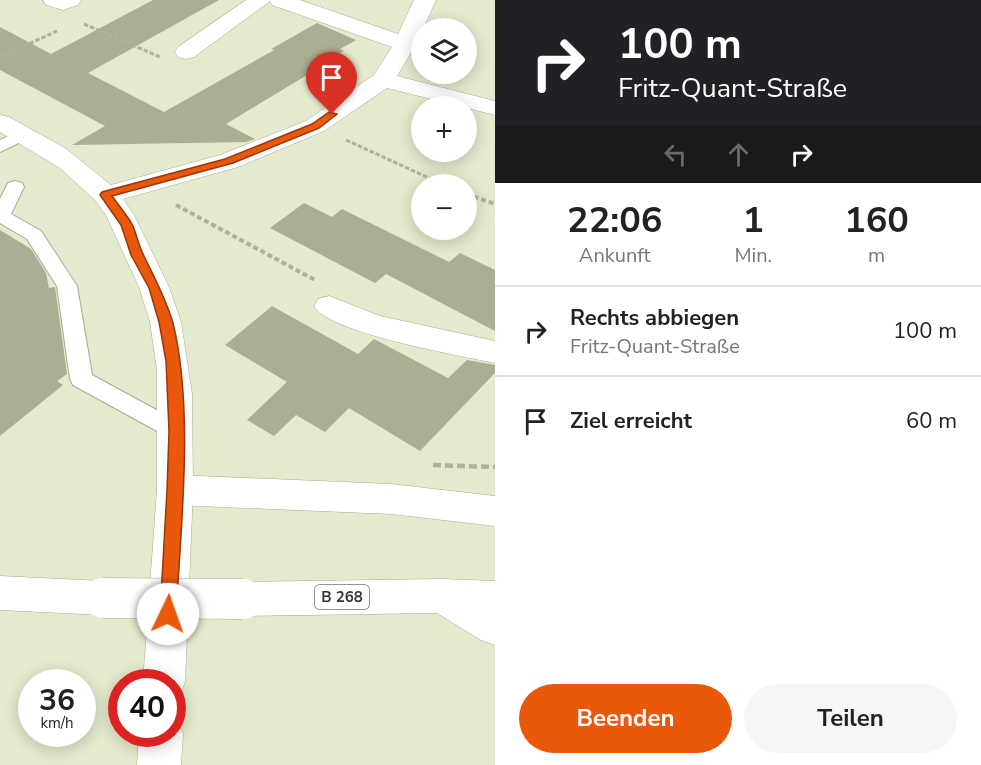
<!DOCTYPE html>
<html lang="de">
<head>
<meta charset="utf-8">
<style>
	:root { --surface:#fff; --page:#f6f6f6; --text:#222; --muted:#767676; --line:#e0e0e0; --accent:#ea580c }
	body { margin:0; font-family:"Nunito Sans",sans-serif; background:var(--page); color:var(--text); height:100vh; display:flex; flex-direction:column; font-size:22px; white-space:nowrap }
	* { box-sizing:border-box; margin:0 }
	p { font-size:20px; color:var(--muted) }
	.icon { flex:none; width:33px; height:33px; fill:none; stroke:currentColor; stroke-width:2; stroke-linecap:round; stroke-linejoin:round }
	.map { position:relative; flex:1; overflow:hidden }
	.panel { display:flex; flex-direction:column; background:var(--surface); width:486px }
	.panel>* { flex:none }
	.banner { background:#202124; color:#fff; overflow:hidden }
	.fabs { position:absolute; left:411px; top:18px; display:grid; gap:12px }
	.fabs a { display:grid; place-items:center; width:66px; height:66px; border-radius:50%; background:var(--surface); box-shadow:0 3px 15px #0003; font-size:30px }
	.speed { position:absolute; left:18px; top:669px; display:flex; gap:12px; font-size:30px; font-weight:700; text-align:center }
	.speed>* { display:grid; place-content:center; width:78px; height:78px; border-radius:50%; background:var(--surface); box-shadow:0 3px 15px #0003; line-height:1 }
	.speed small { font-size:15px; font-weight:400 }
	.speed .limit { border:9px solid #d22; background:#fff; color:#111 }
	.pin { position:absolute; display:grid; place-items:center; width:51px; height:51px; color:#fff; margin:-62px -26px; border-radius:50% 50% 50% 0; rotate:-45deg; box-shadow:0 0 6px #0007 }
	.pin .icon { rotate:45deg }
	.me { position:absolute; width:66px; margin:-33px; rotate:3deg; stroke-linejoin:round; filter:drop-shadow(0 0 4px #0008) }
	.turn { display:flex; align-items:center; gap:21px; height:126px; padding:0 24px; font-size:27px }
	.turn .icon { width:78px; height:78px; stroke-width:2.5 }
	.turn b { display:block; font-size:42px; line-height:51px }
	.lanes { display:flex; align-items:center; height:57px; padding:0 24px; background:#0003; justify-content:center; gap:30px; direction:ltr }
	.lanes .off { opacity:.35 }
	.eta { display:flex; justify-content:space-evenly; align-items:center; height:102px; text-align:center }
	.eta b { font-size:36px; font-weight:700; line-height:42px }
	.action { display:flex; gap:12px; margin-top:auto; padding:12px 24px }
	.action a { flex:1; height:69px; border-radius:36px; background:var(--accent); color:#fff; font-size:24px; font-weight:700; line-height:69px; text-align:center }
	.action a+a { background:var(--page); color:var(--text) }
	ul { padding:0; list-style:none }
	li { display:flex; align-items:center; gap:18px; height:90px; padding:0 24px; border-top:2px solid var(--line) }
	li div { flex:1 }
	li b { display:block; font-size:22px }
	li em { font-style:normal }
	main { display:flex; flex:1; min-height:0 }
	.map>svg:first-child { display:block }
	.building { fill:#a9af93 }
	.lines { fill:none; stroke-linecap:round; stroke-linejoin:round }
	.service-casing { stroke:#a7ac90; stroke-width:2 }
	.minor-casing { stroke:#a7ac90; stroke-width:1 }
	.tertiary-casing { stroke:#a7ac90; stroke-width:1 }
	.primary-casing { stroke:#a7ac90; stroke-width:1 }
	.path-far2 { stroke:#adb29b; stroke-width:3; stroke-dasharray:4.5 2; stroke-linecap:butt }
	.path-far1 { stroke:#adb29b; stroke-width:4; stroke-dasharray:5 3; stroke-linecap:butt }
	.path { stroke:#adb29b; stroke-width:4.5; stroke-dasharray:8 4; stroke-linecap:butt }
	.service { fill:#fff; fill-rule:evenodd }
	.minor { fill:#fff; fill-rule:evenodd }
	.tertiary { fill:#fff; fill-rule:evenodd }
	.primary { fill:#fff; fill-rule:evenodd }
	.primary-bridge-casing { stroke:#a7ac90; stroke-width:41; stroke-linecap:butt }
	.primary-bridge { stroke:#fff; stroke-width:40 }
	.route { fill:#ea580c; stroke:#983908; stroke-width:1.5 }
	.labels { text-anchor:middle; stroke-width:4.5; stroke-linejoin:round; paint-order:stroke }
	.shield { fill:#fff; stroke:#72736b; stroke-width:1.5 }
	.shield-label { font-size:15px; font-weight:bold; fill:#35372c }
</style>
</head>
<body>
<main>
<div class="map">
<svg width="495" height="765" viewBox="0 0 495 765">
	<rect width="100%" height="100%" fill="#e4eacd"/>
	<g class="building">
		<path d="M153,0H219L88,73L164,112L274,50L271,49L317,23L356,40L340,49L344,51L314,68L317,69L226,124L255,139L246,142L72,145L105,126L0,70V27L51,54Z"/>
		<path d="M304,203L332,217L342,209L449,262L460,253L495,270V331L386,274L375,283L270,228Z"/>
		<path d="M0,230L31,249L46,273L49,288L55,287L67,374L57,381L63,385L0,436Z"/>
		<path d="M272,306L358,354L374,339L448,378L467,360L495,365V373L420,451L349,408L325,432L296,415L274,436L247,420L287,382L225,345Z"/>
	</g>
	<g class="lines">
		<g class="service-casing">
			<g id="service">
				<path d="M23,129L29,130L32,134L29,138L0,152V140Z"/>
				<path d="M15,181L22,183L24,187L11,214L41,231L77,286L92,375L184,425L188,431L184,437L176,440L168,437L73,385L70,379L57,286L27,239L0,223V199L8,183Z"/>
			</g>
		</g>
		<g class="minor-casing">
			<g id="minor">
				<path d="M43,0H81L78,5L63,10L46,5Z"/>
				<path d="M246,0H300L398,34L414,0H436L416,44L397,76L495,101V115L387,88L324,131L238,167L123,199L134,215L169,287L181,322L192,394L193,490L188,500L175,505L162,500L157,490V370L150,322L139,287L106,215L95,200L60,168L0,132V115L9,117L65,148L111,185L220,155L306,121L374,75L392,47L272,5L270,1L194,57L186,59L178,57L175,52L178,47Z"/>
				<path d="M329,296L380,316L495,341V363C459,355 331,334 314,306L318,299Z"/>
			</g>
		</g>
		<g class="tertiary-casing">
			<g id="tertiary">
				<path d="M175,475L188,480L193,490L185,682L179,696L172,698V682H143L157,490L162,480Z"/>
				<path d="M172,717L176,719L183,734L181,765H137L139,734H172Z"/>
			</g>
		</g>
		<g class="primary-casing">
			<g id="primary">
				<path d="M175,475L391,484L495,496V526L391,514L175,505L162,500L157,490L162,480Z"/>
				<path d="M0,576L103,581L117,586L123,598L117,610L103,615L0,610Z"/>
				<path d="M442,579L495,581V645L481,640L437,613L243,616L229,611L223,599L229,587L243,582Z"/>
			</g>
		</g>
		<g class="path-far2">
			<path d="M84,24L160,57"/>
			<path d="M0,57L57,31"/>
			<path d="M346,140L442,184"/>
			<path d="M466,194L471,196"/>
		</g>
		<g class="path-far1">
			<path d="M466,194L495,204"/>
			<path d="M176,205L315,280"/>
		</g>
		<path class="path" d="M433,465L495,467"/>
		<use href="#service" class="service"/>
		<use href="#minor" class="minor"/>
		<use href="#tertiary" class="tertiary"/>
		<use href="#primary" class="primary"/>
		<g class="primary-bridge-casing">
			<path id="primary-bridge" d="M103,598L243,599"/>
		</g>
		<use href="#primary-bridge" class="primary-bridge"/>
	</g>
	<path class="route" d="M329,112L337,114L319,128L233,163L112,196C119,206 128,216 133,226C137,236 139,247 144,256C155,279 166,299 173,323C194,409 181,525 176,614L174,619L168,621L162,619L160,614L167,490L169,431L166,361L159,322L149,288L131,255L121,225L100,195L102,192L225,159L312,124Z"/>
	<g class="labels">
		<rect class="shield" x="315" y="585" width="54" height="24" rx="4.5"/>
		<g class="shield-label">
			<text x="342" y="602">B 268</text>
		</g>
	</g>
</svg>
<div class="fabs">
<a><svg class="icon" aria-label="layers" viewBox="0 0 24 24"><path d="M12 4l9 5-9 5-9-5zM3 14l9 5 9-5"/></svg></a>
<a>+</a>
<a>−</a>
</div>
<div class="speed"><div>36<small>km/h</small></div><div class="limit">40</div></div>
<div class="pin" style="left:332px;top:114px;background:#d93025"><svg class="icon" aria-label="arrive" viewBox="0 0 24 24"><path d="M6 21V4h12l-3 4 3 4H6"/></svg></div>
<svg class="me" style="left:168px;top:614px" viewBox="-20 -20 40 40"><circle r="19" fill="#fff"/><path d="M0-13L10 11 0 6-10 11z" fill="#ea580c"/></svg>
</div>
<section class="panel">
<div class="banner">
<div class="turn"><svg class="icon" aria-label="right" viewBox="0 0 24 24"><path d="M7 20v-9h11M14 6l5 5-5 5"/></svg><div><b>100 m</b>Fritz-Quant-Straße</div></div>
<div class="lanes"><svg class="icon off" aria-label="left" viewBox="0 0 24 24"><path d="M17 20v-9H6M10 6l-5 5 5 5"/></svg><svg class="icon off" aria-label="ahead" viewBox="0 0 24 24"><path d="M12 20V5M6 11l6-6 6 6"/></svg><svg class="icon" aria-label="right" viewBox="0 0 24 24"><path d="M7 20v-9h11M14 6l5 5-5 5"/></svg></div>
</div>
<div class="eta">
<div><b>22:06</b><p>Ankunft</p></div>
<div><b>1</b><p>Min.</p></div>
<div><b>160</b><p>m</p></div>
</div>
<ul>
<li><svg class="icon" aria-label="right" viewBox="0 0 24 24"><path d="M7 20v-9h11M14 6l5 5-5 5"/></svg><div><b>Rechts abbiegen</b><p>Fritz-Quant-Straße</p></div><em>100 m</em></li>
<li><svg class="icon" aria-label="arrive" viewBox="0 0 24 24"><path d="M6 21V4h12l-3 4 3 4H6"/></svg><div><b>Ziel erreicht</b></div><em>60 m</em></li>
</ul>
<div class="action"><a>Beenden</a><a>Teilen</a></div>
</section>
</main>
</body>
</html>
